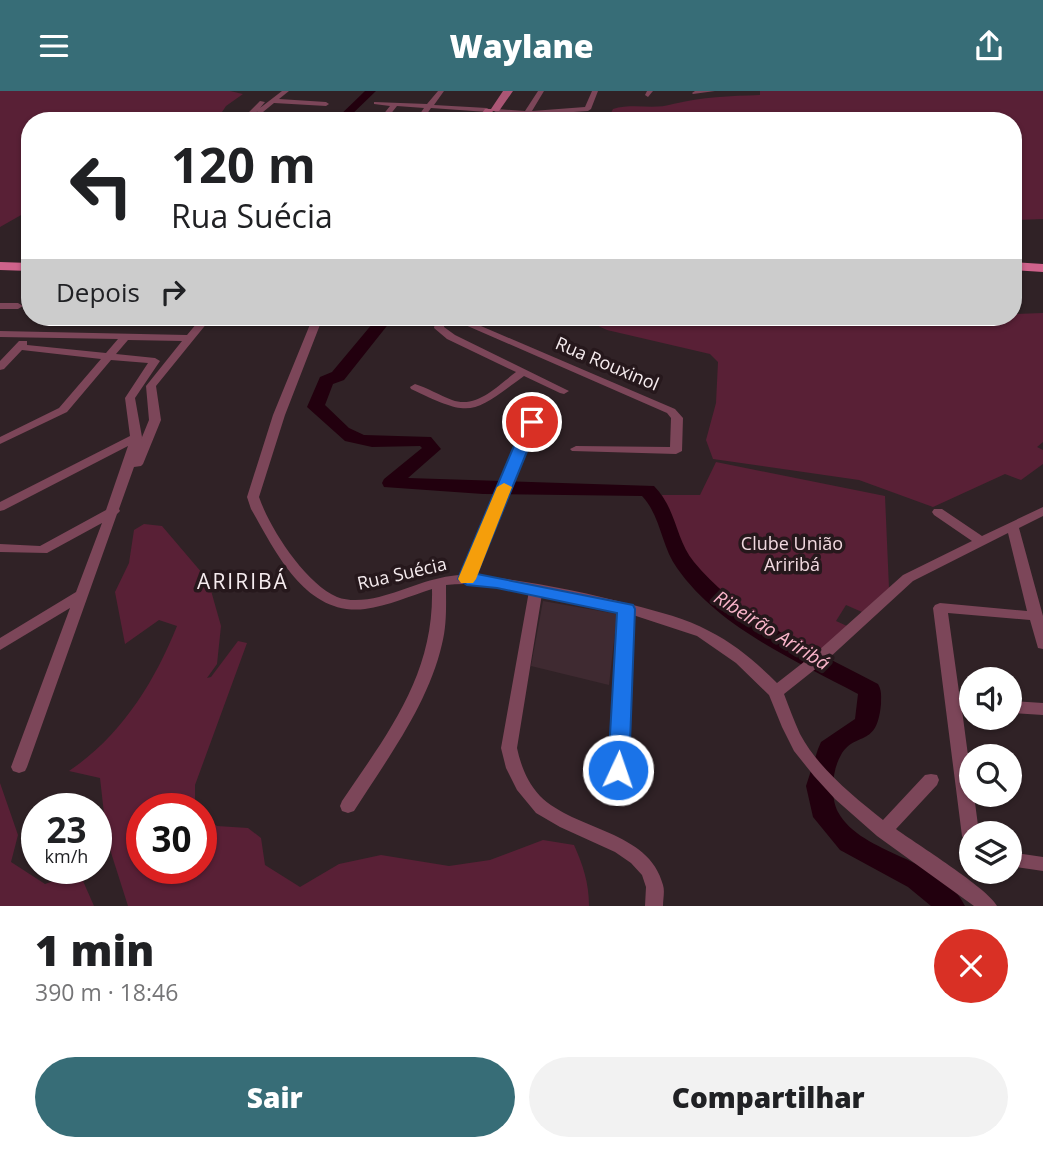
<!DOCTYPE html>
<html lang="pt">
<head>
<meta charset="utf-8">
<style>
	:root { --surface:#fff; --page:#f2f2f2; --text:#202124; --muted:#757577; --accent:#376d77 }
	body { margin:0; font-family:"Open Sans",sans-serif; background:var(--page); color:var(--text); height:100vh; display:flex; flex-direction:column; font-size:26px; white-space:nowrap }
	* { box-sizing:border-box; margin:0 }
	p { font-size:23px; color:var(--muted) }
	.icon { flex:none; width:38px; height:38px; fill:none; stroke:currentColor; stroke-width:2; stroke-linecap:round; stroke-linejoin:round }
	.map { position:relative; height:815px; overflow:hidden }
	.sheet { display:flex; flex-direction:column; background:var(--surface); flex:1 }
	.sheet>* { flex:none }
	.guide { position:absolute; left:21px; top:21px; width:1001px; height:214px; border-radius:28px; box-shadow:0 2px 5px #0004; background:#fff; color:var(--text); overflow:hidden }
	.tools { position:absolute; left:959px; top:576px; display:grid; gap:14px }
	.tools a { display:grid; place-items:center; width:63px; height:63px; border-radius:50%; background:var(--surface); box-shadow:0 2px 5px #0004; font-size:35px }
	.speed { position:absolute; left:21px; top:702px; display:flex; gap:14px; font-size:35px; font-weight:700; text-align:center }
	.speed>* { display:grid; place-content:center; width:91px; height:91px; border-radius:50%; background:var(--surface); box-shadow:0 2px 5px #0004; line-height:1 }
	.speed small { font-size:18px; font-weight:400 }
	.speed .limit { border:10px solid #d22; background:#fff; color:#111 }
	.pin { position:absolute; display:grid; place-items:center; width:60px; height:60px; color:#fff; margin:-30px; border:4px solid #fff; border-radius:50%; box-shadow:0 2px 7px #0007 }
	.me { position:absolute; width:77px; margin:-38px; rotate:3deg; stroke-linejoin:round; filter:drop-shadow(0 0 5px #0008) }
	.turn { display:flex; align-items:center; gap:24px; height:147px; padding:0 35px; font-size:32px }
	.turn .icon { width:91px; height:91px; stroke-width:2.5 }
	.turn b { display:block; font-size:49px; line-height:60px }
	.then { display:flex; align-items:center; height:66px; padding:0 35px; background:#0003; gap:14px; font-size:26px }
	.round { display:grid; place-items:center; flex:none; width:74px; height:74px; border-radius:37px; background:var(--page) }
	.head { display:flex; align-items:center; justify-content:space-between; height:119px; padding:0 35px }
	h1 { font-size:42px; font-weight:800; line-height:52px }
	.cta { display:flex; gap:14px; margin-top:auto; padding:14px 35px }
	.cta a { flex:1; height:80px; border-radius:42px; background:var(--accent); color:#fff; font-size:28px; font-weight:800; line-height:80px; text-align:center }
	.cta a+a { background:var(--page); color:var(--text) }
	header { display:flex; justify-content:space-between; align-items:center; height:91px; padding:0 35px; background:var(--accent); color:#fff; font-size:32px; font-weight:800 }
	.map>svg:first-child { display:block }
	.built { fill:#3f2a31 }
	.green { fill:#592036 }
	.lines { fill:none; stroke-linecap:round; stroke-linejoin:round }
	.river { fill:#22000e; fill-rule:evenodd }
	.minor { fill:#7c4659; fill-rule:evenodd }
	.secondary { fill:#ab5675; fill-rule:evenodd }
	.primary { fill:#cf628b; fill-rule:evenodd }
	.wall { fill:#53464a }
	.route { fill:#1a73e8; stroke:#114b97; stroke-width:2 }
	.slow { fill:#f59e0b }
	.labels { text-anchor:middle; stroke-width:7; stroke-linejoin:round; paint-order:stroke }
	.street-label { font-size:18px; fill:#f6ecef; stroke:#26181c }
	.park-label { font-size:18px; fill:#f1d9e0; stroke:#26181c }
	.water-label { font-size:19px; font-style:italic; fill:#fab5ca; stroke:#26181c }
	.quarter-label { font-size:21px; letter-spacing:2px; fill:#f6ecef; stroke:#26181c }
</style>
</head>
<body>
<header><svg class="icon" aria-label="menu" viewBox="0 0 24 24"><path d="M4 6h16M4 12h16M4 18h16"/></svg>Waylane<svg class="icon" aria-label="share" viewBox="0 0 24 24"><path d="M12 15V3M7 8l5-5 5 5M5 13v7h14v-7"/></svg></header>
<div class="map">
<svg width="1043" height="815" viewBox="0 0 1043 815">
	<rect width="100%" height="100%" fill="#302226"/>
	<path class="built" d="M543,510L617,523L609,594L531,575Z"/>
	<g class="green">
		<path d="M0,0H230L243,3L226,15L216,30H30V119L0,136Z"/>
		<path d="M760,0H1043V128L1013,129V30H650L634,22L620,27L609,26L613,18C633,12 654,19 673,13C702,6 730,5 760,4Z"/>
		<path d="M1043,222V351L1037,356L1043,359V373L1021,389L1005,383L933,416L859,389L713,368L706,349L716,312L718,271L710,263L607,239L579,226H1013V223Z"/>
		<path d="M716,371L885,405L889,497L862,521L846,514L836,530L847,535L815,564C771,537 717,514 687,471C674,451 669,426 662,404H700Z"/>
		<path d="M144,433L162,435L208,489L221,535L217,573L207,587L211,586L238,550L247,552L195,694V717L142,718V777H201V723L217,735L248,737L261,747L265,774L300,796L339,773L381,764L449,775L490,769L543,749L574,754C583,774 589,792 589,815H128L107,749L100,687L69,680C121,645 154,592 177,535L159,529L125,553L115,501L129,472L134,439Z"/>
		<path d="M0,692L18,744L11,771L45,793L72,783L83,790L94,815H0Z"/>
	</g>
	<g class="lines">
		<g class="river">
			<path d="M365,0H376L345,30H334Z"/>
			<path d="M378,226H394L344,289L333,293L325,314L349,337L364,344L431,346L441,358L408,387L654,395C677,418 675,448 694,471C741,528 814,559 878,593C882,600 881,605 881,613C877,658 856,639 841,664C832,679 830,706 838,721C862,765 942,766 965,815H931L908,796L840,759L813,726L806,695L818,658L821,651L855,628L858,603C795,569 719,537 677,477C661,455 661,425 642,405L483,403L384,396L382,392L384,388L422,357L420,355L372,356L345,350L307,316L320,286L332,281Z"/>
		</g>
		<g class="minor">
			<path d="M282,0H289L279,8L326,11L329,13L326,15L274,12L263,21L264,25L270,30H262L259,27L257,20L256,30H250L249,21L260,10L265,11L260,17Z"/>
			<path d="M438,0H444L434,14L487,17L490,19L487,21L431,17L422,30H415L424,17L397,15L385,30H378L390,15L374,13V11L427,13Z"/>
			<path d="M538,0H544L532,20L585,16L592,0H598L591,18L588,20L530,24L525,28L522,26L523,24L497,22L494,20L497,18L525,20Z"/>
			<path d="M647,0H653L648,6L645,4Z"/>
			<path d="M695,0H715L693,3L692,2Z"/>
			<path d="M611,27L613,28L614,30H608Z"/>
			<path d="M0,212H18L23,215L18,218H0Z"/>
			<path d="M202,226H212L156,295L161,329L143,373L141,375L134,376L119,418L120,420L117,423L27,676L25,680L19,682L13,680L11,676L70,517L0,559V547L76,501L102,432L47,462L0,461V453L40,455L106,419L128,355L4,419L0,420V411L130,345L125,307L148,272L111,269L67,321L0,353V346L59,317L101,268L22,259L4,278L0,279V270L19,250H27V254L106,262L118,248L0,246V240L187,244ZM128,249L182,250L146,295L149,329L140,351L142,346L135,307L160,270L155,267L116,263Z"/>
			<path d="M313,226H323L285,324L259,406C270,438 305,492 337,506C350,511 366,509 379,506C407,499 432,485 462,484L526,331L532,328L538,331L475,484C529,490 581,500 633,514C659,521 686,527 709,540C735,553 757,572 777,592L818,560L903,484L972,450L934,424L932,421L934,418H942L982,445L1043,416V425L1019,437L1043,525V558L1038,557L1030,529L948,522L960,608H971V620L962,619L971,687V704H974L979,742H971V752L965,750L962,745L933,517L935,514L940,512L1027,520L1008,442L913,490L828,568L784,603C789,616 794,630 800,643C818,677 853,705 883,729L925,684L931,683L937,684L939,689L937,694L896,738C915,752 989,798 997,815H974L877,745L835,708L814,685L794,660L782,636L769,604L736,572L697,545L633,524L625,706L623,711L617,713L611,711L609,706L619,520L542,503L517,657C521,675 527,691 540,705C575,740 649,739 663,794C665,800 663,808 663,815H645L646,796L642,784L631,772L615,761L560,736L536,722L517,699L506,677L501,657L529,500C502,496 474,491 446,494C446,514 447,533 442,553C428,614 387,668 354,720L348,722L342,720L340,715L342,710C388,642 434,584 432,498C410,505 388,515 365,518C305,525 276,461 251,418L247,406L273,324Z"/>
			<path d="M436,226H446L444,236L455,244L569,300L564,303L560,302L524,285C471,324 472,327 411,298L410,296L415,293C428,297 439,304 452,309C477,318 497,295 516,281L447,248L434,237Z"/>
			<path d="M447,226H460L675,318L683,327L682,360L676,363L572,360L570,358L576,355L670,356L671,327L667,322Z"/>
			<path d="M1010,610L1043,612V624L1010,622Z"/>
			<path d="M1010,761L1043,766V780L1010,775Z"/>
		</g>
		<path class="secondary" d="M503,0H513L499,20H493L486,30H476L485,18H491Z"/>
		<g class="primary">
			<path d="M0,171L30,172V180L0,179Z"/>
			<path d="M1013,171L1043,173V181L1013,179Z"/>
		</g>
	</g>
	<path class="wall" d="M30,106V122L26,108Z"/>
	<path class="route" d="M532,326L539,331L477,483L633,514L635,518L629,679L626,685H611L608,679L617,522L497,497L467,494L458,488L524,331Z"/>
	<path class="slow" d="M504,392L512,396L476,488L473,492H461L458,488L497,396Z"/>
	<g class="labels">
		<g class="street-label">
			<text transform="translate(607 273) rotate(23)" y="6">Rua Rouxinol</text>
			<text transform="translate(402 483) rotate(-13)" y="6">Rua Suécia</text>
		</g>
		<g class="park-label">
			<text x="792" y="459">Clube União<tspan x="792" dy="21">Ariribá</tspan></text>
		</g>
		<g class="water-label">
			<text transform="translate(772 539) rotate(32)" y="7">Ribeirão Ariribá</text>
		</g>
		<g class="quarter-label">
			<text x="243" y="498">ARIRIBÁ</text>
		</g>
	</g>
</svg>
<div class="tools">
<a><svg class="icon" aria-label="sound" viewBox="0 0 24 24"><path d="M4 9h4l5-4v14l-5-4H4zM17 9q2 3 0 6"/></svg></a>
<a><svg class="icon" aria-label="search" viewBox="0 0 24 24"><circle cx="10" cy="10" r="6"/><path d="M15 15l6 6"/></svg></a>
<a><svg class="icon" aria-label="layers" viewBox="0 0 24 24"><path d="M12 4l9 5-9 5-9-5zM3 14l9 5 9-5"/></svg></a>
</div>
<div class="speed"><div>23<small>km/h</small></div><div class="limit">30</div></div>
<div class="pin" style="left:532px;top:331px;background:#d93025"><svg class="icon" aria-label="arrive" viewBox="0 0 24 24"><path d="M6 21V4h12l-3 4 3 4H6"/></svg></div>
<svg class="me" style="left:618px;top:679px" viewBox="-20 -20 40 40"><circle r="17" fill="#1a73e8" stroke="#fff" stroke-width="3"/><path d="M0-11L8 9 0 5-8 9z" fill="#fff"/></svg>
<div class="guide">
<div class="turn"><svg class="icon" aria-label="left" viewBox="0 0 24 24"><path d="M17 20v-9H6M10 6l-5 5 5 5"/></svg><div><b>120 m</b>Rua Suécia</div></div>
<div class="then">Depois<svg class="icon" aria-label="right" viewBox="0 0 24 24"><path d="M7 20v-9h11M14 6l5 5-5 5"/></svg></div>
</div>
</div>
<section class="sheet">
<div class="head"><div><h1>1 min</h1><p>390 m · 18:46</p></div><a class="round" style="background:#d93025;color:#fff"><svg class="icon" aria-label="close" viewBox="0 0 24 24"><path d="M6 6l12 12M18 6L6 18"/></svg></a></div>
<div class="cta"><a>Sair</a><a>Compartilhar</a></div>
</section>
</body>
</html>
